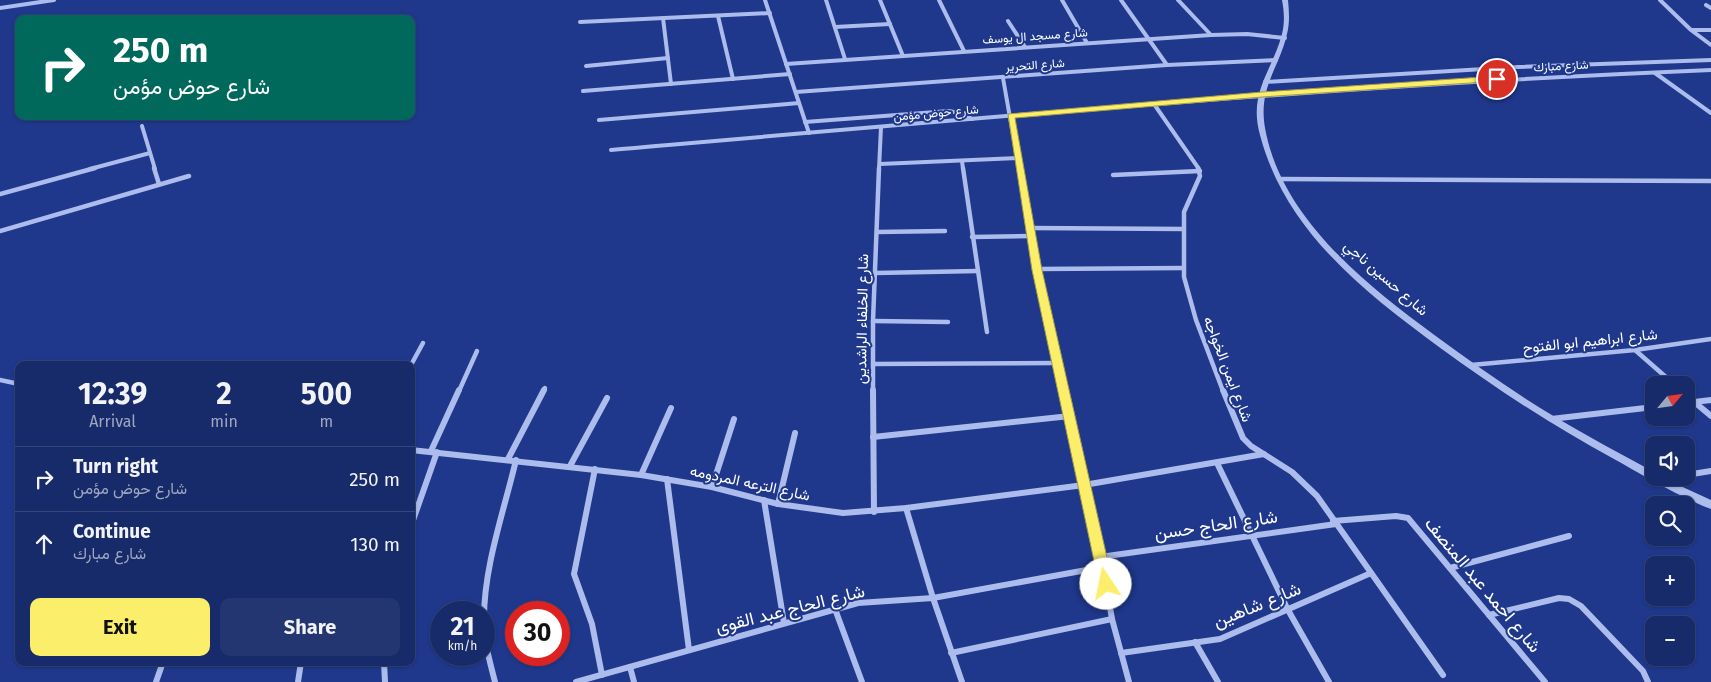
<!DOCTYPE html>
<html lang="en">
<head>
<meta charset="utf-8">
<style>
	:root { --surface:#172a69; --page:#243671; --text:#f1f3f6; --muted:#9ea7c0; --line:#36467d; --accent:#fbee6b }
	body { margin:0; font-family:"Fira Sans",Vazirmatn,sans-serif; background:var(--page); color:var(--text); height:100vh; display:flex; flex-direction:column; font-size:19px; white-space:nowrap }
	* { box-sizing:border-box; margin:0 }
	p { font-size:16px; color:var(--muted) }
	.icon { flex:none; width:28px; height:28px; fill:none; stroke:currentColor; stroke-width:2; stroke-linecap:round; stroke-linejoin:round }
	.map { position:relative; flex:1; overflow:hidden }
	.details { position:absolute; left:15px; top:361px; width:400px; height:305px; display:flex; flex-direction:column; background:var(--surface); border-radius:10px; box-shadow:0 1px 4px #0004,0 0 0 1px var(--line) }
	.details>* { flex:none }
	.top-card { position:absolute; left:15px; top:15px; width:400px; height:105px; border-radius:10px; box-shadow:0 1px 4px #0004,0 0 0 1px var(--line); background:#00695c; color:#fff; overflow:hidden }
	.needle { width:32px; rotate:61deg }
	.fabs { position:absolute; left:1645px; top:376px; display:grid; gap:10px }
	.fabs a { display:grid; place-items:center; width:50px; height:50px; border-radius:10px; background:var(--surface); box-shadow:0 1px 4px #0004,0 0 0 1px var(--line); font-size:25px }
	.speed { position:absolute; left:430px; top:601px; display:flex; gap:10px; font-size:25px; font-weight:700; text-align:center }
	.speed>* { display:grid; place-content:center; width:65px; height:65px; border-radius:50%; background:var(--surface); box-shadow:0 1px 4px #0004,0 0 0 1px var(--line); line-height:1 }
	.speed small { font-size:12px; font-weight:400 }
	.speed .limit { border:8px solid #d22; background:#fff; color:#111 }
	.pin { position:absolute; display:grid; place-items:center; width:42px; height:42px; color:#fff; margin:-21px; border:2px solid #fff; border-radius:50%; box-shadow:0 1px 5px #0007 }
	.me { position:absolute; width:55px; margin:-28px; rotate:349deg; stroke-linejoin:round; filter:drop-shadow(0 0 4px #0008) }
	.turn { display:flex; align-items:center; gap:18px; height:105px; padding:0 15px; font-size:22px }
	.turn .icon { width:65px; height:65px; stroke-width:2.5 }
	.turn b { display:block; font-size:35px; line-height:42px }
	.eta { display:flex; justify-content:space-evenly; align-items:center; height:85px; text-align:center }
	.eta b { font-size:30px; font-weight:700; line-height:35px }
	.primary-button { display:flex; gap:10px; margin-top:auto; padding:10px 15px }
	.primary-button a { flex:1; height:58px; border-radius:10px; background:var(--accent); color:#111; font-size:20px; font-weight:700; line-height:58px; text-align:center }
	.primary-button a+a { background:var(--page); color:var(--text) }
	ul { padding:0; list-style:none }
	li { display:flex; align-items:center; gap:15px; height:65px; padding:0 15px; border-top:1px solid var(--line) }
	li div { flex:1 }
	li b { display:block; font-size:19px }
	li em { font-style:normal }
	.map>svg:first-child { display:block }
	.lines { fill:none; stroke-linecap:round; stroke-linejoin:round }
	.minor-far2 { stroke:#acbcec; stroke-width:4 }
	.minor-far1 { stroke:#acbcec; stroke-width:4.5 }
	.minor { stroke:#acbcec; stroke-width:6 }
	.tertiary { fill:#acbcec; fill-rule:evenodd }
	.route { fill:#fbee6b; stroke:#a39b46 }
	.labels { text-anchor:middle; stroke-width:4; stroke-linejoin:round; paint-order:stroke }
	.far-street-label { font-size:12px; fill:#fff; stroke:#1f388c }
	.street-label { font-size:15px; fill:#fff; stroke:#1f388c }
	.near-street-label { font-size:18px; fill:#fff; stroke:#1f388c }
</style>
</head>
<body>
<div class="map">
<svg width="1711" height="682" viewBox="0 0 1711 682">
	<rect width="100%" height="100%" fill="#1f388c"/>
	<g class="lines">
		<g class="minor-far2">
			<path d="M765,0L809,133"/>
			<path d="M826,0L845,59"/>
			<path d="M880,0L903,56"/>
			<path d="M939,0L964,51"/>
			<path d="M1062,0L1087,43"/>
			<path d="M1121,0L1167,65"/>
			<path d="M1178,0L1211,35"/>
			<path d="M1660,0L1691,30L1711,45"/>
			<path d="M1706,5L1711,8"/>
			<path d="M0,8L54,0"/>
			<path d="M718,16L733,79"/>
			<path d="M663,18L671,84"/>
			<path d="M1008,21L1025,47"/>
			<path d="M580,22L770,13"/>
			<path d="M835,27L890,24"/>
			<path d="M1692,30H1711"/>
			<path d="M786,64L1211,35L1247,34L1285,38"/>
			<path d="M586,66L668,58"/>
			<path d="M1655,73L1711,113"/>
			<path d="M1003,78L1019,169"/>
			<path d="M1265,82L1518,67L1711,60"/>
			<path d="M583,91L790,74"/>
			<path d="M796,92L1167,65L1276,60"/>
			<path d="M1154,104L1199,169"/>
			<path d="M599,120L799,103"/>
			<path d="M805,122L949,111L963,114L972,119"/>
			<path d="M142,126L155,169"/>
			<path d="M611,150C977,118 1343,85 1711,70"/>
			<path d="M962,161L963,169"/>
			<path d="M880,164L1018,158"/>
			<path d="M90,169L150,153"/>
			<path d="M879,169L881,127"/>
		</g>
		<g class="minor-far1">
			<path d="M154,168L159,184"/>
			<path d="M963,168L987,332"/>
			<path d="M1019,168L1037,269L1064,391"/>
			<path d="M1198,168L1200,176L1184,212V277L1196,320L1223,391"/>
			<path d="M1113,175L1200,171"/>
			<path d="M1279,179L1711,181"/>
			<path d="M0,194L95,168"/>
			<path d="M1030,228L1184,229"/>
			<path d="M0,231L189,176"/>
			<path d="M877,232L945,231"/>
			<path d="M972,237L1030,236"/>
			<path d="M1037,269L1184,268"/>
			<path d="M875,273L978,271"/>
			<path d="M873,321L948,322"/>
			<path d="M1635,350L1675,385"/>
			<path d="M873,364L1057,363"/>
			<path d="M411,365L423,343"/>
			<path d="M1471,365L1635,350L1711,339"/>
			<path d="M0,380L19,384"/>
			<path d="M459,391L477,351"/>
			<path d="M543,391L545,388"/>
			<path d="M873,391V321L879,168"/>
		</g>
		<g class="minor">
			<path d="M873,390L874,512"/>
			<path d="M1064,390L1103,567L1112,619L1129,682"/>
			<path d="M1223,390L1243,438L1251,446L1292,472L1317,496L1443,675"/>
			<path d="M1686,395L1711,416"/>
			<path d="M1686,403L1711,400"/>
			<path d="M1551,419L1654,407"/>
			<path d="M873,437L1070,416"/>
			<path d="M411,450L641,475L712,487L778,504L843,513L906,508L1084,485L1264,454"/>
			<path d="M431,451L459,390"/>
			<path d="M508,459L544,390"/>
			<path d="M1217,463L1288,610L1329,682"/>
			<path d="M570,466L607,398"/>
			<path d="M595,469L574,574L592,624L602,675"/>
			<path d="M641,475L671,408"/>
			<path d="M1686,475L1711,471"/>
			<path d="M667,479L689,650"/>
			<path d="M1659,480L1671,478"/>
			<path d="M712,487L734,419"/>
			<path d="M764,500L784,623"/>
			<path d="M778,504L795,433"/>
			<path d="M906,508L933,598L962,682"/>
			<path d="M1333,521L1396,516L1408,518L1545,682"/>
			<path d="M411,526L437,452"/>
			<path d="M1100,557L1336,524"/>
			<path d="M1450,568L1569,536"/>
			<path d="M835,609L862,682"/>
			<path d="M1489,615L1559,598L1569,599L1581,606L1643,671L1648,682"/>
			<path d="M1195,642L1218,682"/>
			<path d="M951,653L1112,619"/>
			<path d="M1121,653L1220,639L1371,573"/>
			<path d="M384,662L385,682"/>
			<path d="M630,667L634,682"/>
			<path d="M156,682L163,662"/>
			<path d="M298,682L301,662"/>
			<path d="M495,682C490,662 484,642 484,622C483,569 504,511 516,460"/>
			<path d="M576,682L858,603L933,598L1103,567"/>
		</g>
		<path class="tertiary" d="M1282,0H1288C1289,11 1290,22 1287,34C1279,69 1258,87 1265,128C1281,217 1364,283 1433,334C1473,363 1513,392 1555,417C1587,436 1621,454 1654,472V478H1663L1711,500V509C1702,506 1693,501 1684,497C1659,485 1637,472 1614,459C1553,426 1495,388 1439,347C1363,291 1285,230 1260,135C1248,92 1272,72 1282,34C1285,22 1284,11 1282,0Z"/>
	</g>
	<path class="route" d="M1497,76L1500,77V81L1262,97L1015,118L1042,270L1113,584L1111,589L1106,591L1100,589L1032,270L1008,114L1262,92Z"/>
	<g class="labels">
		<g class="far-street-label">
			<text transform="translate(1035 36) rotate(-4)" y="4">شارع مسجد ال يوسف</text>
			<text transform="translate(1035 65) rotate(-4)" y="4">شارع التحرير</text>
			<text transform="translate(1561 66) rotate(-3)" y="4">شارع مبارك</text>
			<text transform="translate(936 113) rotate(-5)" y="4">شارع حوض مؤمن</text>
		</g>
		<g class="street-label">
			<text transform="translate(1386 278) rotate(41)" y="5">شارع حسين ناجي</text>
			<text transform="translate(862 319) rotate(-89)" y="5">شارع الخلفاء الراشدين</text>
			<text transform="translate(1590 341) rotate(-6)" y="5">شارع ابراهيم ابو الفتوح</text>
			<text transform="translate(1228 369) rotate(69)" y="5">شارع ايمن الخواجه</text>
			<text transform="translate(750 483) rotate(12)" y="5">شارع الترعه المردومه</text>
		</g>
		<g class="near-street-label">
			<text transform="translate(1216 525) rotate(-8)" y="6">شارع الحاج حسن</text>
			<text transform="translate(1483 585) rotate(50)" y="6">شارع احمد عبد المنصف</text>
			<text transform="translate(1257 605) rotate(-22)" y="6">شارع شاهين</text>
			<text transform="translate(790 609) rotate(-14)" y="6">شارع الحاج عبد القوى</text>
		</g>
	</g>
</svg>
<div class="fabs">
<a><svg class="needle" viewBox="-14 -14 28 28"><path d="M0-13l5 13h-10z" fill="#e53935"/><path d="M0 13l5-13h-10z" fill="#9ea7c0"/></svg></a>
<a><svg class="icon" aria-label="sound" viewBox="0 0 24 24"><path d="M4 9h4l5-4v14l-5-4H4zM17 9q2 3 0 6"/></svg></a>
<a><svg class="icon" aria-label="search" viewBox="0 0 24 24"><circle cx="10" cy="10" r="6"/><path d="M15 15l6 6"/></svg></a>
<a>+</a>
<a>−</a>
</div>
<div class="speed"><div>21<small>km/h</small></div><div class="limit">30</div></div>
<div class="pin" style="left:1497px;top:79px;background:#d93025"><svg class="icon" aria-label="arrive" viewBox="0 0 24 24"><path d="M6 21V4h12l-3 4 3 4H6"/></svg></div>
<svg class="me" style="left:1106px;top:584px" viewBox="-20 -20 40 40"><circle r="19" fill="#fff"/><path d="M0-13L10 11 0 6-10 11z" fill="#fbee6b"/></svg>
<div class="top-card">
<div class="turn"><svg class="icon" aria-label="right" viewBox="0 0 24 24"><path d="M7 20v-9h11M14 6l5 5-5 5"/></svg><div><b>250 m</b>شارع حوض مؤمن</div></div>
</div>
<section class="details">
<div class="eta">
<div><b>12:39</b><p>Arrival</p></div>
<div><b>2</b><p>min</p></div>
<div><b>500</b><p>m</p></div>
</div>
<ul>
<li><svg class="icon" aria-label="right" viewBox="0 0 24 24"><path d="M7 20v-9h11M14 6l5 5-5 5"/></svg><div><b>Turn right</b><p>شارع حوض مؤمن</p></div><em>250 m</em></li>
<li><svg class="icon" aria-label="ahead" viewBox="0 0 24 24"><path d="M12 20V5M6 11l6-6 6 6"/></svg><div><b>Continue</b><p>شارع مبارك</p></div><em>130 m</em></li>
</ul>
<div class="primary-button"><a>Exit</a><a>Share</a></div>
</section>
</div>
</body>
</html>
